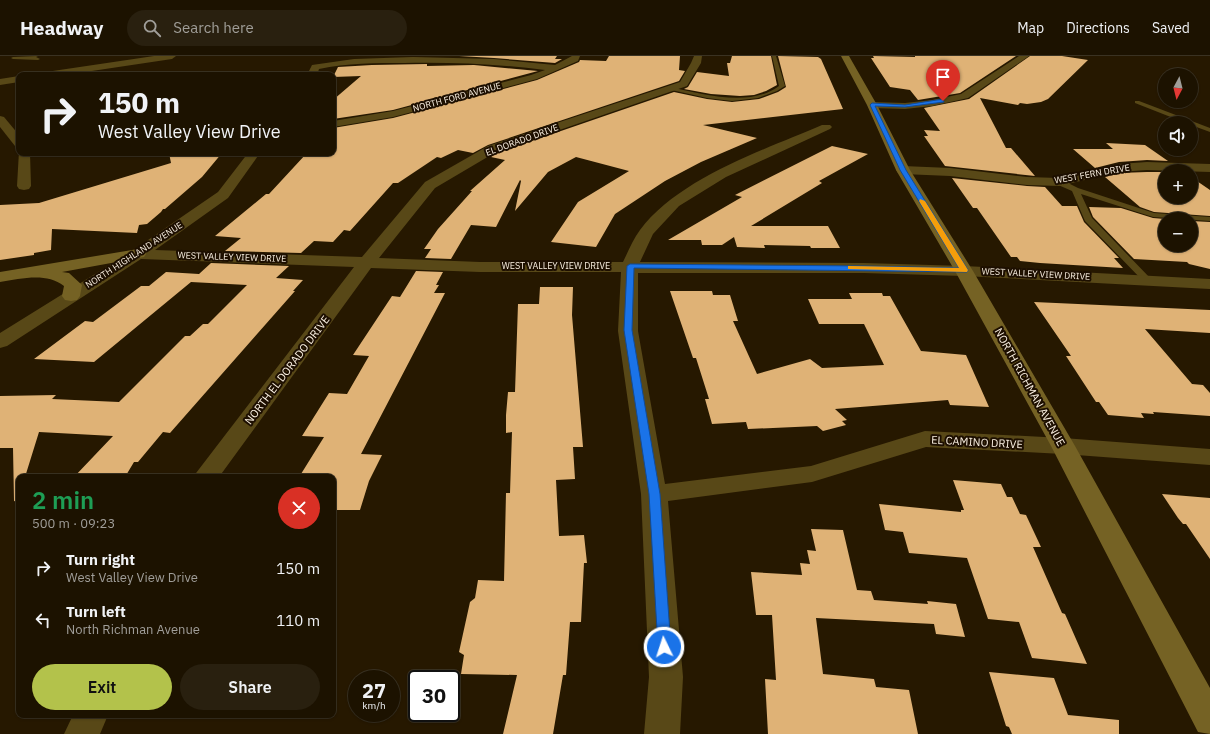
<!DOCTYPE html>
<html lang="en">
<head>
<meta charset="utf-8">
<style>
	:root { --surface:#1c1200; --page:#29200f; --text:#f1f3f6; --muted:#a09e99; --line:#3a3222; --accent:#b3c24b }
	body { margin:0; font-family:"IBM Plex Sans",sans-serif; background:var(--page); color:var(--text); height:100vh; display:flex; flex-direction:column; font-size:15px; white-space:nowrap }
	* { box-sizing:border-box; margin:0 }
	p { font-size:13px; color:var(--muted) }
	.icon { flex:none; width:22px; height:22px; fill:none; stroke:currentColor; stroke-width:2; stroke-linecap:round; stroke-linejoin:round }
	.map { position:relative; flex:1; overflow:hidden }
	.side { position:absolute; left:16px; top:418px; width:320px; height:244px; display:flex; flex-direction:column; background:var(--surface); border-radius:8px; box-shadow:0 1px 3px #0004,0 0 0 1px var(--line) }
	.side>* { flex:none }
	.hud { position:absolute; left:16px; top:16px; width:320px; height:84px; border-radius:8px; box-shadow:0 1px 3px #0004,0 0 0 1px var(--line); background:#1c1200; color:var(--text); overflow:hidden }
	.needle { width:26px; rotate:187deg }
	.fabs { position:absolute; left:1158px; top:12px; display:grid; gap:8px }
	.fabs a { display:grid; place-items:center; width:40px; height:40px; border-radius:50%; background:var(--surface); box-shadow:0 1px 3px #0004,0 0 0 1px var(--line); font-size:20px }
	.speed { position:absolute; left:348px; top:614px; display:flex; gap:8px; font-size:20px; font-weight:700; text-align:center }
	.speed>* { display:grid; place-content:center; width:52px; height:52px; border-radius:50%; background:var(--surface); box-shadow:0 1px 3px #0004,0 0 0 1px var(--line); line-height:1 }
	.speed small { font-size:10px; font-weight:400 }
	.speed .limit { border:2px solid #111; border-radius:6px; background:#fff; color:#111 }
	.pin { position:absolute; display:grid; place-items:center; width:34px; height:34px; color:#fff; margin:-41px -17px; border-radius:50% 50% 50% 0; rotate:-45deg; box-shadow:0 0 4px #0007 }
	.pin .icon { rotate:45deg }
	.me { position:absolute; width:44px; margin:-22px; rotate:356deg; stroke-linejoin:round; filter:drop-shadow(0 0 3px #0008) }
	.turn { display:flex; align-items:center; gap:14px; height:84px; padding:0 16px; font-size:18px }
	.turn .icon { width:52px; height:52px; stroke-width:2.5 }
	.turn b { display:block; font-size:28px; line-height:34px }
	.round { display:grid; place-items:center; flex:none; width:42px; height:42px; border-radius:21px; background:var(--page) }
	.summary { display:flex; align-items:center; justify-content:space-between; height:68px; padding:0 16px }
	h1 { font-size:24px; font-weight:600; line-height:30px; color:#1e9e55 }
	.cta { display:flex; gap:8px; margin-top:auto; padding:8px 16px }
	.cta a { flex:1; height:46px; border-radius:24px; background:var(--accent); color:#111; font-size:16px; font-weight:600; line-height:46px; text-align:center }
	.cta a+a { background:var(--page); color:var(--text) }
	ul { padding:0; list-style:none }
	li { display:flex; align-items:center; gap:12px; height:52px; padding:0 16px }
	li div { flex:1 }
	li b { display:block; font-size:15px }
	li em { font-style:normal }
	header { display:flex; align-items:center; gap:24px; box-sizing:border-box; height:56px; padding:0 20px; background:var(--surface); border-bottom:1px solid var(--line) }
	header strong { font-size:19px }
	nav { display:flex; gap:22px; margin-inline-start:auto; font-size:14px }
	.search { width:280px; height:36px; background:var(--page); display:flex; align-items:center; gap:10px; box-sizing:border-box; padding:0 14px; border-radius:22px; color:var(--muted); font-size:15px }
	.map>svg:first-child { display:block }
	.building { fill:#dfb276 }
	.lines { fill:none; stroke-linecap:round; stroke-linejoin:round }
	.lane { fill:#584817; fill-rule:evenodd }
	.street { fill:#584817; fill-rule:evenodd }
	.secondary { fill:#756224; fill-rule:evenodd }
	.route { fill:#1a73e8; stroke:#114b97 }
	.slow { fill:#f59e0b }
	.labels { text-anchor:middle; stroke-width:4; stroke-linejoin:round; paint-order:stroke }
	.far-street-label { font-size:9px; fill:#faf0e1; stroke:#1d0f00 }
	.street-label { font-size:11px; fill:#faf0e1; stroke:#1d0f00 }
</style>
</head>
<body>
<header>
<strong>Headway</strong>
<div class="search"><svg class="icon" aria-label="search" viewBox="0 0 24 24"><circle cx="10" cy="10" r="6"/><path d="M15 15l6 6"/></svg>Search here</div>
<nav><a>Map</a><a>Directions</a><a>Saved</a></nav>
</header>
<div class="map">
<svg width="1210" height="678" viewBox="0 0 1210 678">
	<rect width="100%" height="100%" fill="#261800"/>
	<g class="building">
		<path d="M459,0H557L555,3H562L555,7L494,2Z"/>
		<path d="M609,0H680L679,14L685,15L679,25L488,89L473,97L458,94L441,102L437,101L398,127H393L350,175L344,174L333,186L314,185L301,197L225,195L241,182L215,180L266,138H269L306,98L333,97V72L393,62L537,24L579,6L580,4L606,5Z"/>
		<path d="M732,0H771L777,29L766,35L754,39L740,40L711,38L684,33L688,31L697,16L729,20L727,7H730Z"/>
		<path d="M778,0L818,1L821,3L843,53L703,69L757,82L701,106L665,125L615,158L596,191L551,186L578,146L629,115L576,101L548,116L515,155L521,125L520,124L496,171L471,169L451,203L425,202L431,193H424L438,173L472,135H470L505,104L491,101L497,97L674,36L707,43L732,46L759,43L778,36L786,31Z"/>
		<path d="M873,0L915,1V0H1016L960,37L918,44L910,34L890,31L871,2H874Z"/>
		<path d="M1030,0H1062L1088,4L1048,43L1041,46L1027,48L1020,47L1018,49L980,42L1006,92H1011L1035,120L945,110L924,80H928L924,74L940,75L924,52L969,43Z"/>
		<path d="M427,8V10L474,9L538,15L393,54L333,63V44L361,20L333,21L338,11L372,9Z"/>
		<path d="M1106,87L1145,89L1168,105L1147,104L1119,106L1095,112L1073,93H1113Z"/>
		<path d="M832,90L868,98L819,125L822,127L751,170H828L840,192H811L810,190L764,189L765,192L737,191L734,181L722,189H702L701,184H668L742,141L735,139Z"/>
		<path d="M169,97H222L202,121L165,153H163L161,156L147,168L139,169L137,177L52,173L51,194L34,197V199L0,204V149L39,147L171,107Z"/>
		<path d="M1147,116H1165V141H1191V121L1210,134V160L1154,156L1140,151L1105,121L1119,117Z"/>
		<path d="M952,122L1027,130L1045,131L1062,150H1077L1084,166L1119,202H1114L1123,212L1040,207L1020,205L1017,201H1011L977,152H973Z"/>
		<path d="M1089,151L1121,152L1153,162L1165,163V189H1191V165L1210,166V213L1189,208L1187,206L1134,203L1093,161Z"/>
		<path d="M211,207L289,210L276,222L303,224L293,235H295L170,377L163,376L138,406H134L125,421H74L113,380L39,376L25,421H19V442L18,446L14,445L13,392H0V340L56,339L52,343L119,346L185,280H190L203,268H208L247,229L191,226L94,306L34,303L85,265L93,266L141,230H149L166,216L199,218Z"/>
		<path d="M416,215L443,216L436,229H439L434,237H445L361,398L382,399L369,425L360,454H333V420L301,418L324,381L302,380L329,337L347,338L369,300L353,299L392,240L400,241Z"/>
		<path d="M540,231H573L572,259L583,391H573L575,423L556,424L559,480L584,479L587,507H584L581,566H570L566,619H563L553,678H503L517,619L461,618L464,599L459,596L470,546L475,542L478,524L504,525L506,437H510L512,376L506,377V359L508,336H515L518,248H539Z"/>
		<path d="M670,235H712L713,239H730L738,265H733L757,318L810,303L822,312L884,309L864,268H819L808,243H852L849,237H882L883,240H890L921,295L966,299L989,351L950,349L948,344L835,353L847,364L842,365L846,369L823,375L817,370L748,373L746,366L712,368L705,343H709L696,302H693Z"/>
		<path d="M1034,246L1210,254V277L1145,273L1192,328L1203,329L1210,337V360L1153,356L1154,358L1141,357L1144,362L1108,359L1099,346H1096L1066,300H1071Z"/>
		<path d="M953,424L1001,428L1007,441H1012L1020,458L1026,459L1041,491H1033L1062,557L1065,558L1087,608L1032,602L1019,566L988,563L967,502L909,497L903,476L885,474L879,448L961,456V454H964Z"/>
		<path d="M1162,438L1210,442V503L1186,468H1183L1178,462Z"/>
		<path d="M811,473L843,474L857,534L871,535L874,544L928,548L927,545L956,548L965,581L936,578L934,568L816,562L823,618L874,623L876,631L909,634L918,678H768L765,623L776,624L772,559H756L751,516L802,519L800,507L810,508L807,494L816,495Z"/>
		<path d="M989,616L1054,622L1068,659L1119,664V678H1012L1009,671L1006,670Z"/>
	</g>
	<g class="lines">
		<g class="lane">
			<path d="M38,0L36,1L40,3L38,4L13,3L11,2L13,1Z"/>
			<path d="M772,0H776L785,30L777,35L758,42L732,45L707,42L667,33L670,31C703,38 749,52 779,30Z"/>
			<path d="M1135,45H1139L1210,72V76L1191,69V67H1186L1135,47Z"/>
			<path d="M1056,124H1062L1078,132L1154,157L1210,161V165L1153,161L1081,138L1092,162L1152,224L1147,227L1144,226L1085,165L1072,135L1056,128Z"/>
		</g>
		<g class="street">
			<path d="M154,0H176L172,3L65,19H41L46,16Z"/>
			<path d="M572,0H580L578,5L537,23L393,61L333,71V65L393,55L531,19L545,14C498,8 451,6 404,7C376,7 347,7 319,13L317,19H307L312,9L354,3L413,1L494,3L555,9Z"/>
			<path d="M694,0H702L701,7L687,30L496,96L435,132L379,202L480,206H623C628,196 633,183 640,174C679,122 764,94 822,69H830L832,71L830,73L726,121L679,150L653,178L640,206L864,207L964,210L1210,223V233L964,220L864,217H638V275L665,428L811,410L925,375L1063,382L1210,393V409L1063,398L926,391L812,426L668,445L683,621L680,678H644L649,621L641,438L618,275L621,216H480L371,212L219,421H193L354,211L141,203L7,290L0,292V277L132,195L218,136L248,97H260L228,142L155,194L362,201L425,126L488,90L680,26L691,7Z"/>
			<path d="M1019,0H1029L968,42L932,50L905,53L872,52L867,49L872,46L905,47L932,44L961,38Z"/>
			<path d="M19,20V26L0,29V23Z"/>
			<path d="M0,60L4,61L19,79V91L15,90L0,71Z"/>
			<path d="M19,95V97H30L31,130L29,133L24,134L19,133L17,130Z"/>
			<path d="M1147,106L1210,108V116L1147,114L1119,116L1059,130L1027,129L950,120L903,118L898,117L896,114L898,111L903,110L950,112L1027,121L1059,122L1119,108Z"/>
			<path d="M73,659H108L100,678H64Z"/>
		</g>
		<g class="secondary">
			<path d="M841,0H849L877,49L910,114L973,215L1075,390L1210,632V678L1198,676L1051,390L955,215L896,114L867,49Z"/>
			<path d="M138,193L144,195L146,198L144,201L62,216L69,217L82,229L80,240L77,244L71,245L65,244L62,240L64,230C46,216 21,223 0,226V216Z"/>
		</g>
	</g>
	<path class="route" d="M943,43L944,46L905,51L875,50L906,114L968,214L967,216L634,212L632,274L660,438L671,591L669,595L664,596L660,595L658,591L649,438L624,274L627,210L630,208L864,210L959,212L900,114L870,49L872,47L905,49Z"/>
	<path class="slow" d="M920,143L925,145L968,214L967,216L848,213V210H850L959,212L919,145Z"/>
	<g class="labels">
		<g class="far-street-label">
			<text transform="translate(457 41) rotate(-15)" y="3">NORTH FORD AVENUE</text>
			<text transform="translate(522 84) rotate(-20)" y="3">EL DORADO DRIVE</text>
			<text transform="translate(1092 118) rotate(-10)" y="3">WEST FERN DRIVE</text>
			<text transform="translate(134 199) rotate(-33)" y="3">NORTH HIGHLAND AVENUE</text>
			<text transform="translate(232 201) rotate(2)" y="3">WEST VALLEY VIEW DRIVE</text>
			<text x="556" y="213">WEST VALLEY VIEW DRIVE</text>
			<text transform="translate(1036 218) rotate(3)" y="3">WEST VALLEY VIEW DRIVE</text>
		</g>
		<g class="street-label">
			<text transform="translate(287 314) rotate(-53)" y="4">NORTH EL DORADO DRIVE</text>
			<text transform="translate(1030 331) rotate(61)" y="4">NORTH RICHMAN AVENUE</text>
			<text transform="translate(977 386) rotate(3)" y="4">EL CAMINO DRIVE</text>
		</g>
	</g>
</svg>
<div class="fabs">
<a><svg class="needle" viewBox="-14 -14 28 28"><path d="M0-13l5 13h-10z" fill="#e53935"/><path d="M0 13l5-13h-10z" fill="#a09e99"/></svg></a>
<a><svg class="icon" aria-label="sound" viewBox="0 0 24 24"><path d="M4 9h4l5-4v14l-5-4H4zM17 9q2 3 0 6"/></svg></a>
<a>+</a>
<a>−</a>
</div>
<div class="speed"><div>27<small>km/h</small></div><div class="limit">30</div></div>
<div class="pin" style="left:943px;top:45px;background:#d93025"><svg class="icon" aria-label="arrive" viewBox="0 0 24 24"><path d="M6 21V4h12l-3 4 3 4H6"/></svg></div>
<svg class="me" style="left:664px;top:591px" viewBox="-20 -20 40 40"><circle r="17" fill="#1a73e8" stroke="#fff" stroke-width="3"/><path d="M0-11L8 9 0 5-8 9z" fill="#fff"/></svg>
<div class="hud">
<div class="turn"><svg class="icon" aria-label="right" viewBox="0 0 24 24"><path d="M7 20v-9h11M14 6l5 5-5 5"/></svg><div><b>150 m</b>West Valley View Drive</div></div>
</div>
<section class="side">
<div class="summary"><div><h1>2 min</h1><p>500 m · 09:23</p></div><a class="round" style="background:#d93025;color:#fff"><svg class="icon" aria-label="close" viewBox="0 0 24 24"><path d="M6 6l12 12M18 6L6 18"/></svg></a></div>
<ul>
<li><svg class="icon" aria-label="right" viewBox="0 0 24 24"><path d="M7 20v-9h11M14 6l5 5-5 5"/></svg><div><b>Turn right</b><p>West Valley View Drive</p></div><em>150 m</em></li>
<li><svg class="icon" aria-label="left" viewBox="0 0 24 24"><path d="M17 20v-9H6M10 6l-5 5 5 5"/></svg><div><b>Turn left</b><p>North Richman Avenue</p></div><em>110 m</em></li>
</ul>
<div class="cta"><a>Exit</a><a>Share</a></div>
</section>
</div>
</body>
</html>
